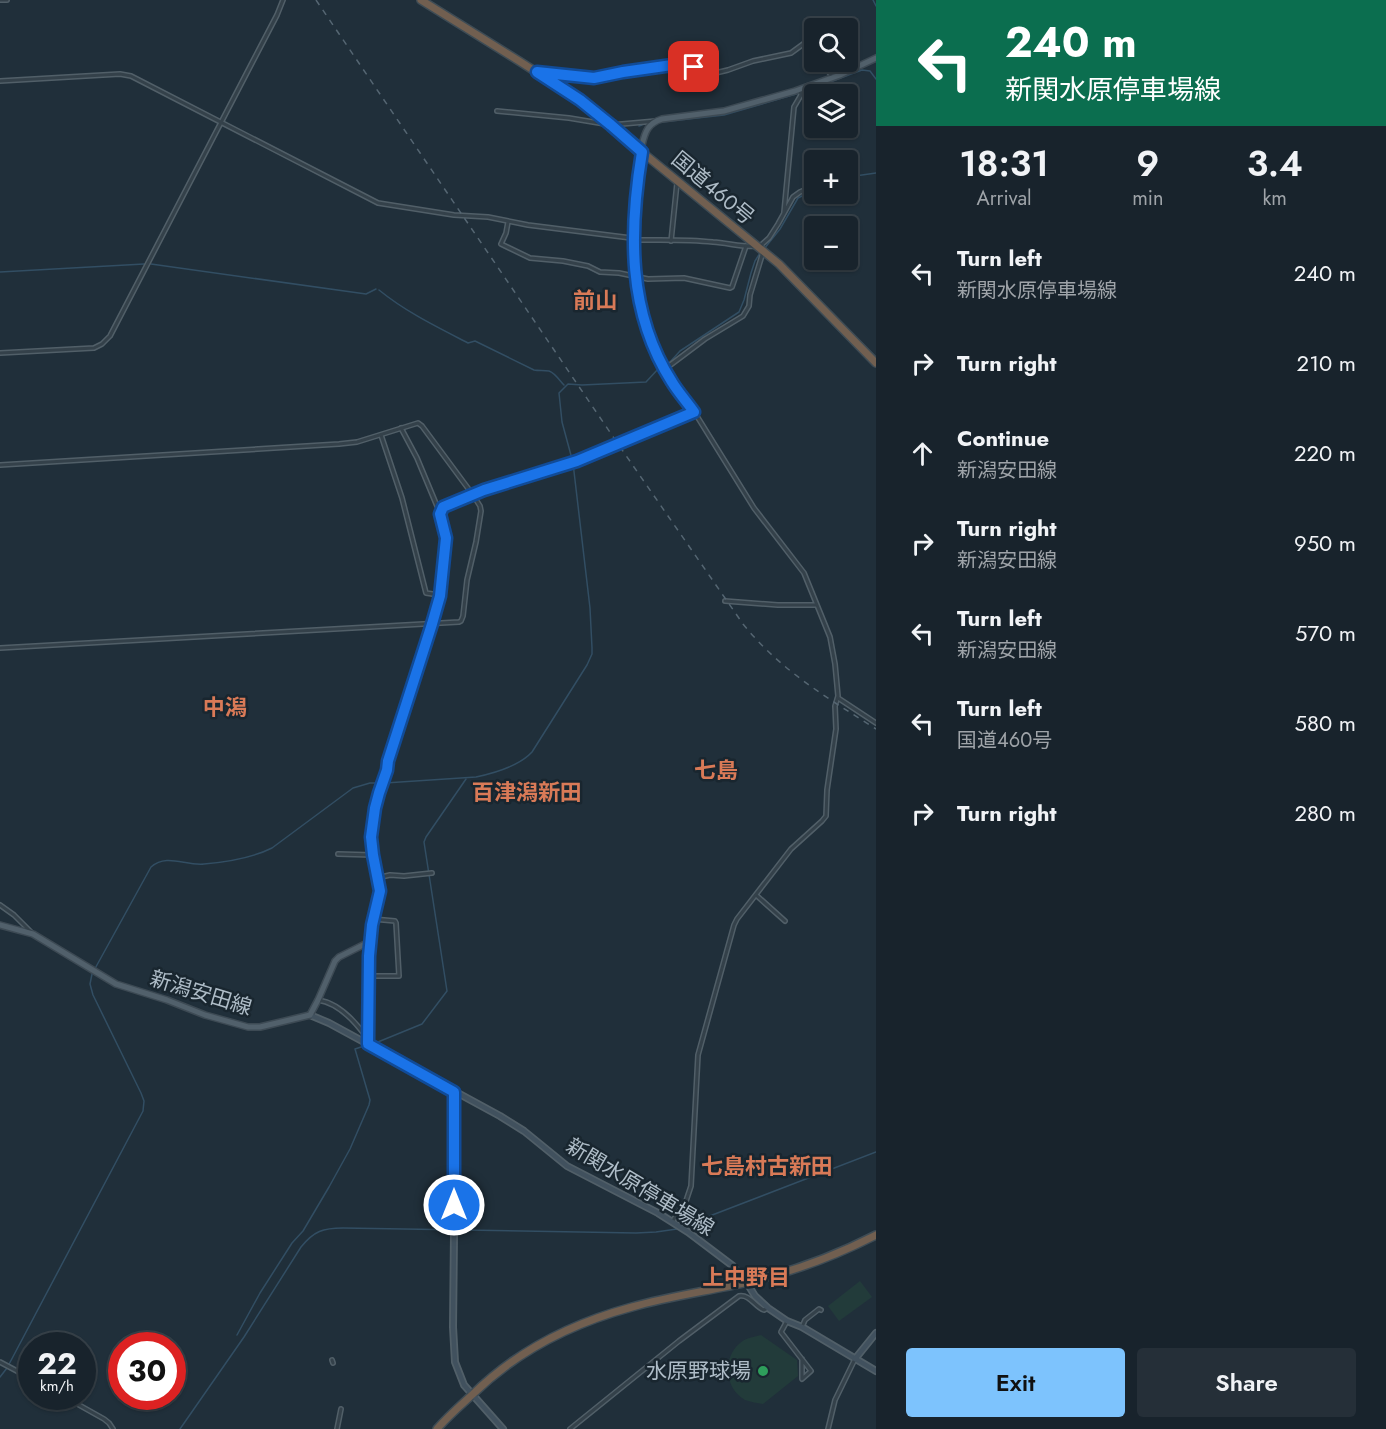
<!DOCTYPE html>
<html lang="en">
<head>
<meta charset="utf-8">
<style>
	:root { --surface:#18232c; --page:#252f38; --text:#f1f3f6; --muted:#9fa4a9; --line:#364048; --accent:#7dc3fd }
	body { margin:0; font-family:Jost,"Noto Sans JP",sans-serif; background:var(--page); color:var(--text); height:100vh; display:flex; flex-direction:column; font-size:22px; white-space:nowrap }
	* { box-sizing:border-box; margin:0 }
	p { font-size:20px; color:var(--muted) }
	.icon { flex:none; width:33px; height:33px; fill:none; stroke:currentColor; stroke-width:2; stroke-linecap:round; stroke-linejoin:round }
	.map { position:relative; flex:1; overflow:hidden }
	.sheet { display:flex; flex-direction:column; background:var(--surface); width:510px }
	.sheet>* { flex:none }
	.hud { background:#0b6e4f; color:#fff; overflow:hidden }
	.fabs { position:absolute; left:804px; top:18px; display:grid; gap:12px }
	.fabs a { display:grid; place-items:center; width:54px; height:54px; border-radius:6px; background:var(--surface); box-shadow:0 2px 4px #0004,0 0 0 2px var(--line); font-size:30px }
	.speed { position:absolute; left:18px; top:1332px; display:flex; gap:12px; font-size:30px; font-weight:700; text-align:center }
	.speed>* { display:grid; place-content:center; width:78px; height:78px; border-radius:50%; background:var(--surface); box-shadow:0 2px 4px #0004,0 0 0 2px var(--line); line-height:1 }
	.speed small { font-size:15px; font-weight:400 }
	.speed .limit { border:9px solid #d22; background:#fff; color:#111 }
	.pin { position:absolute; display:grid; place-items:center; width:51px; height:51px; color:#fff; margin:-26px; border-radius:12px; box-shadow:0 3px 9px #0006 }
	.me { position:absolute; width:66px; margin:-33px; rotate:0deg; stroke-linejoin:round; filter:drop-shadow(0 0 4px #0008) }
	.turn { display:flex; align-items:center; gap:21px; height:126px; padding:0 30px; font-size:27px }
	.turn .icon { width:78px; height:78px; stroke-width:2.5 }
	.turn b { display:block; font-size:42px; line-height:51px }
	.eta { display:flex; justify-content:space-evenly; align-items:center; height:102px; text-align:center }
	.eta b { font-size:36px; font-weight:600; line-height:42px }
	.action { display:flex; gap:12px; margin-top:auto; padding:12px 30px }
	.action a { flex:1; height:69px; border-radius:6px; background:var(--accent); color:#111; font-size:24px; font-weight:600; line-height:69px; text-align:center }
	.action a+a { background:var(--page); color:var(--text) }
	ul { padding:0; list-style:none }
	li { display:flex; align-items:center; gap:18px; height:90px; padding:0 30px }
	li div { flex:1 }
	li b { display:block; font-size:22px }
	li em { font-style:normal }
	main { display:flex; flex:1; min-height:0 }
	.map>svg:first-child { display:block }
	.green { fill:#223b3a }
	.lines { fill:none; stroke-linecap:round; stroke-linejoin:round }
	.stream { stroke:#324e63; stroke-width:1.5 }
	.street-casing { stroke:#515f68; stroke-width:6 }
	.secondary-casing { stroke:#515f68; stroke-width:8 }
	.primary-casing { stroke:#3d4a54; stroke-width:8 }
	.highway-casing { stroke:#3e4c55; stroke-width:10 }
	.street { stroke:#34414a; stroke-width:3 }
	.secondary { stroke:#41515e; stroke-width:4.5 }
	.primary { stroke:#51606b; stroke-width:5 }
	.highway { stroke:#715f50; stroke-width:7 }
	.rail { stroke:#556672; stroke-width:1.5; stroke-dasharray:6 6; stroke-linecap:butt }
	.route-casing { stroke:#114b97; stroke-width:15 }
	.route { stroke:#1a73e8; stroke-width:10 }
	.leisure-dot { fill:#2e9e5b; stroke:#19262f; stroke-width:2 }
	.labels { text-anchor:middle; stroke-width:5; stroke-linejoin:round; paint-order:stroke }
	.street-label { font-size:21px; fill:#aebcc7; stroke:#19262f }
	.poi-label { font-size:21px; fill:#aebcc7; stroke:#19262f; text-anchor:end }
	.neighbourhood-label { font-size:22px; font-weight:bold; fill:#d97a57; stroke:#19262f }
</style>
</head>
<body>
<main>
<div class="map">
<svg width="876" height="1429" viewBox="0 0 876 1429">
	<rect width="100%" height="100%" fill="#202f3a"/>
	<g class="green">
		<path d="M860,1281L872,1297L839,1321L828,1306Z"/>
		<path d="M761,1335L797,1360L798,1376L763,1404C757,1403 751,1402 745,1400C725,1389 722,1359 739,1344C745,1338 753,1337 761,1335Z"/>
	</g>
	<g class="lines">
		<g class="stream">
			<path d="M873,0L876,6"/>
			<path d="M662,122L724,115L803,92L862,70L870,71L876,79"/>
			<path d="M639,126L642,125"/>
			<path d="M848,177L876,173"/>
			<path d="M764,249L780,229L798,198L814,190"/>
			<path d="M151,264L366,294L376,289"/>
			<path d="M0,272L144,264"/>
			<path d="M379,290C406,312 437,327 468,343L475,341L534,370C539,371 544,370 549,371C555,373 560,381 564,385"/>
			<path d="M666,364L670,362L680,351L739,312L744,300L751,273L755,261L760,253"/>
			<path d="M572,459L562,422L559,393L568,384L582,385L646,382L659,368L662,367"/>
			<path d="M385,783L476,777C495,773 519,766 532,752L587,665L592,654V648L590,608L573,463"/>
			<path d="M373,1044L422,1024L447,991L424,842L426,837L466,779"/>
			<path d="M681,1227L876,1152"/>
			<path d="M237,1335L260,1293L292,1243L303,1231L329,1187L350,1149L369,1105L370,1100L355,1049L364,1046"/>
			<path d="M0,1377L7,1368L143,1111L144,1101L141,1093L93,995L90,984L92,974L151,867C167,853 185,866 204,864C227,862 252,858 272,848L353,788L370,783H380"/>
			<path d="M180,1429L244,1337L301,1247C314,1231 323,1228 343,1228L636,1233L656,1232L677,1229"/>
		</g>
		<g class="street-casing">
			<g id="street">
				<path d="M0,0H7"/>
				<path d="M822,62L833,78"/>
				<path d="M542,73L594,78L623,71L686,64C693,67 699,68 703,76L728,70L753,61L791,53L806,42L814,40"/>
				<path d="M0,81L120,74L131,76L378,203L454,215L488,217L528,225L631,238L634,240C660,240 687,239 713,242C729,243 745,248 760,246L769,238L778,224L793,197L800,192L814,186"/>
				<path d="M497,111L569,118L611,125L656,121"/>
				<path d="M784,212L794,107L801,95L800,90"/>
				<path d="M508,222L506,233L501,244L530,258L563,261L588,266L600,272L619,273L648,279L684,278L730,288L732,287L746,246"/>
				<path d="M671,241L677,183"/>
				<path d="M0,353L94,348L102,344L110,336L253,61L277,15L283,0"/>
				<path d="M665,369L705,339L743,316L749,306L750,295L763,252"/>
				<path d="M401,428L417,458L437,506L441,510"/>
				<path d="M381,435L402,498L426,593L439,595"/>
				<path d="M0,465L339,444L357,442L418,423L422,426L473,495L480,506L481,511L476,542L467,580L463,616L461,621L459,622L0,648"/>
				<path d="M725,601L778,605H816"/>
				<path d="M838,698L876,723"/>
				<path d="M338,854L372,855"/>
				<path d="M377,878L390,875L404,876L432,873"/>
				<path d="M756,895L785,921"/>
				<path d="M0,905L14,915L32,933"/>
				<path d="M369,976H399L396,923L395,921L373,919"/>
				<path d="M318,1000C339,1003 355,1021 367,1038"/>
				<path d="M368,1044L370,943"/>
				<path d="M454,1092V1235"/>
				<path d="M672,1222L686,1201L691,1186L698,1055L734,925L737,919L791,849L822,821L826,816L827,790L836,729L835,706L838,696L835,664L830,637L804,573L754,508L695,413"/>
				<path d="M787,1321L781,1332L811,1371L802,1379V1359"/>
				<path d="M802,1327L805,1320L819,1309L821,1310"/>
				<path d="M332,1360L333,1363"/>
				<path d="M0,1362L32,1379"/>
				<path d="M63,1396L104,1419L109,1423L113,1429"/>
				<path d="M337,1429L341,1409"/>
				<path d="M570,1429L679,1341L739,1296C750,1294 755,1307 764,1310L768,1308"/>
				<path d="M828,1429L835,1400L855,1359"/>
			</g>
		</g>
		<g class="secondary-casing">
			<g id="secondary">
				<path d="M310,1015L329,1023L500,1116L524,1131L567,1166L658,1213L688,1232L733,1266L747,1283L755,1296L768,1308L787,1321L802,1327L876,1371"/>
				<path d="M454,1235L453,1327L455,1362L464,1385L503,1429"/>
				<path d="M855,1359L876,1333"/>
			</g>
		</g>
		<g class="primary-casing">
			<path id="primary" d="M0,925L33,934L116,984L167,1000L205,1015L248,1027H260L310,1015L318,1000L335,961L339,957L371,941L372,925L380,891L373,856L371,837L375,808L379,793L387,770L388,761L432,624L440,596L446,538L440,514L443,507L484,490L581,459L694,412C687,402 679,392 672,382C642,335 630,278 634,223C636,198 642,170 642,145C645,132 648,123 662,119L724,111L795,91L840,75L876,58"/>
		</g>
		<g class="highway-casing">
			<g id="highway">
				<path d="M421,0L519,61L580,100L611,125L642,152L779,264L876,363"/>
				<path d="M437,1429C448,1416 461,1405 473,1394C517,1351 573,1323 632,1307C670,1296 709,1291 748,1282C792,1272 835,1256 876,1235"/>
			</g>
		</g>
		<use href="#street" class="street"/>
		<use href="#secondary" class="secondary"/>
		<use href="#primary" class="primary"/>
		<use href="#highway" class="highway"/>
		<path class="rail" d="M316,0L618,444L743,624C780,670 826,697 876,729"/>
	</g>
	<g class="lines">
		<g class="route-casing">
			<path id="route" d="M454,1205V1092L368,1044L369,956L372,925L380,891L373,855L371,837L375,808L379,793L387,770L388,761L432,624L440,596L446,538L440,514L443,507L484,490L577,461L694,412C687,402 678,392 672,382C627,312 629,231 642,152L611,125L580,100L537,72L594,78L623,72L679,64H686L694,67"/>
		</g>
		<use href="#route" class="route"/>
	</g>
	<circle class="leisure-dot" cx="763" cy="1371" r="6"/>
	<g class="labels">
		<g class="street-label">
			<text transform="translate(713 188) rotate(40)" y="7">国道460号</text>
			<text transform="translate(201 993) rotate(17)" y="7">新潟安田線</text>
			<text transform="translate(640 1187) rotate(31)" y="7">新関水原停車場線</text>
		</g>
		<g class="poi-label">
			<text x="751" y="1378">水原野球場</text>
		</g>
		<g class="neighbourhood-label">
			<text x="595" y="308">前山</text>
			<text x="225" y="715">中潟</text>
			<text x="716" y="778">七島</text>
			<text x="527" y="800">百津潟新田</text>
			<text x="767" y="1174">七島村古新田</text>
			<text x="746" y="1285">上中野目</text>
		</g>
	</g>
</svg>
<div class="fabs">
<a><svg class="icon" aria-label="search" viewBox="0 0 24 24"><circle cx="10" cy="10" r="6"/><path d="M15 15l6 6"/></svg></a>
<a><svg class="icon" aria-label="layers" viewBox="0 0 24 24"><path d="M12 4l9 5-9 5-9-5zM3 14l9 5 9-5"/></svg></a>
<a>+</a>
<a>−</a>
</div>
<div class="speed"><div>22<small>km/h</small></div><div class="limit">30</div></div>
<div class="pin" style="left:694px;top:67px;background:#d93025"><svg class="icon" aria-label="arrive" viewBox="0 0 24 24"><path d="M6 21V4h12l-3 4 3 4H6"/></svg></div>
<svg class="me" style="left:454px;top:1205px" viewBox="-20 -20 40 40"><circle r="17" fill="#1a73e8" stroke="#fff" stroke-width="3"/><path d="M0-11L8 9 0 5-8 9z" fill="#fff"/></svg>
</div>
<section class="sheet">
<div class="hud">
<div class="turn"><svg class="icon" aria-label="left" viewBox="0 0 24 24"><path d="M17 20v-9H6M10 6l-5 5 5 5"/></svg><div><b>240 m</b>新関水原停車場線</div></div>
</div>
<div class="eta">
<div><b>18:31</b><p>Arrival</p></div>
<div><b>9</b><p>min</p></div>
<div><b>3.4</b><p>km</p></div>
</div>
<ul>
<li><svg class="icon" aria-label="left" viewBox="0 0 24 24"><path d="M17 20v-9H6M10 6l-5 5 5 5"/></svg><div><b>Turn left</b><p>新関水原停車場線</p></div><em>240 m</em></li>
<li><svg class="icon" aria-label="right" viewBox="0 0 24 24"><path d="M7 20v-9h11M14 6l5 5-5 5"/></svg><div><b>Turn right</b></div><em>210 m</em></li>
<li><svg class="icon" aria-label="ahead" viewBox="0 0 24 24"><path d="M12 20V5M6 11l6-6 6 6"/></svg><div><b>Continue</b><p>新潟安田線</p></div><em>220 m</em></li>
<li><svg class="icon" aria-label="right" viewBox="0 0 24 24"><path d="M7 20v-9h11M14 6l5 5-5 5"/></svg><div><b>Turn right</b><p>新潟安田線</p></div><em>950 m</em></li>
<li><svg class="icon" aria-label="left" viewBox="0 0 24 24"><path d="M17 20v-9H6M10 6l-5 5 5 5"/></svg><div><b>Turn left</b><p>新潟安田線</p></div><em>570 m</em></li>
<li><svg class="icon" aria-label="left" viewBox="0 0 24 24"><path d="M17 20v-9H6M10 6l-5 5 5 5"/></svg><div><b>Turn left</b><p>国道460号</p></div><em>580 m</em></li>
<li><svg class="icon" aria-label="right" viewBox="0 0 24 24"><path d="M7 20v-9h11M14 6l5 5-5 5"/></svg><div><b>Turn right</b></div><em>280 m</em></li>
</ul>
<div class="action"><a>Exit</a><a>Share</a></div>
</section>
</main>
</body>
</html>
